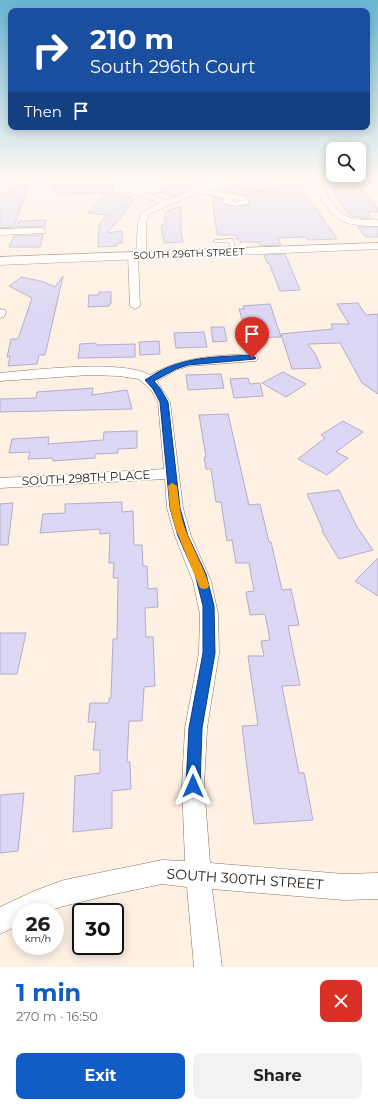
<!DOCTYPE html>
<html lang="en">
<head>
<meta charset="utf-8">
<style>
	:root { --surface:#fff; --page:#f2f2f2; --text:#202124; --muted:#757577; --accent:#105dc7 }
	body { margin:0; font-family:Montserrat,sans-serif; background:var(--page); color:var(--text); height:100vh; display:flex; flex-direction:column; font-size:15px; white-space:nowrap }
	* { box-sizing:border-box; margin:0 }
	p { font-size:13px; color:var(--muted) }
	.icon { flex:none; width:22px; height:22px; fill:none; stroke:currentColor; stroke-width:2; stroke-linecap:round; stroke-linejoin:round }
	.map { position:relative; height:967px; overflow:hidden }
	.sheet { display:flex; flex-direction:column; background:var(--surface); flex:1 }
	.sheet>* { flex:none }
	.hud { position:absolute; left:8px; top:8px; width:362px; height:122px; border-radius:8px; box-shadow:0 2px 10px #0003; background:#1a4fa0; color:#fff; overflow:hidden }
	.controls { position:absolute; left:326px; top:142px; display:grid; gap:8px }
	.controls a { display:grid; place-items:center; width:40px; height:40px; border-radius:8px; background:var(--surface); box-shadow:0 2px 10px #0003; font-size:20px }
	.speed { position:absolute; left:12px; top:903px; display:flex; gap:8px; font-size:20px; font-weight:700; text-align:center }
	.speed>* { display:grid; place-content:center; width:52px; height:52px; border-radius:50%; background:var(--surface); box-shadow:0 2px 10px #0003; line-height:1 }
	.speed small { font-size:10px; font-weight:400 }
	.speed .limit { border:2px solid #111; border-radius:6px; background:#fff; color:#111 }
	.pin { position:absolute; display:grid; place-items:center; width:34px; height:34px; color:#fff; margin:-41px -17px; border-radius:50% 50% 50% 0; rotate:-45deg; box-shadow:0 0 4px #0007 }
	.pin .icon { rotate:45deg }
	.me { position:absolute; width:44px; margin:-22px; rotate:0deg; stroke-linejoin:round; filter:drop-shadow(0 0 3px #0008) }
	.turn { display:flex; align-items:center; gap:14px; height:84px; padding:0 16px; font-size:18px }
	.turn .icon { width:52px; height:52px; stroke-width:2.5 }
	.turn b { display:block; font-size:28px; line-height:34px }
	.then { display:flex; align-items:center; height:38px; padding:0 16px; background:#0003; gap:8px; font-size:15px }
	.round { display:grid; place-items:center; flex:none; width:42px; height:42px; border-radius:8px; background:var(--page) }
	.summary { display:flex; align-items:center; justify-content:space-between; height:68px; padding:0 16px }
	h1 { font-size:24px; font-weight:700; line-height:30px; color:var(--accent) }
	.action { display:flex; gap:8px; margin-top:auto; padding:8px 16px }
	.action a { flex:1; height:46px; border-radius:8px; background:var(--accent); color:#fff; font-size:16px; font-weight:700; line-height:46px; text-align:center }
	.action a+a { background:var(--page); color:var(--text) }
	.map>svg:first-child { display:block }
	.green { fill:#bde3ab }
	.building { fill:#dcd7f4; stroke:#b2adc8 }
	.lines { fill:none; stroke-linecap:round; stroke-linejoin:round }
	.service-casing { stroke:#887460; stroke-width:1 }
	.minor-casing { stroke:#887460; stroke-width:1 }
	.tertiary-casing { stroke:#887460; stroke-width:1 }
	.service { fill:#fff; fill-rule:evenodd }
	.minor { fill:#fff; fill-rule:evenodd }
	.tertiary { fill:#fff; fill-rule:evenodd }
	.route { fill:#105dc7; stroke:#0a3c81 }
	.slow { fill:#f59e0b }
	.labels { text-anchor:middle; stroke-width:3.5; stroke-linejoin:round; paint-order:stroke }
	.far-street-label { font-size:10px; fill:#292018; stroke:#fff }
	.street-label { font-size:12px; fill:#292018; stroke:#fff }
	.near-street-label { font-size:14px; fill:#292018; stroke:#fff }
</style>
</head>
<body>
<div class="map">
<svg width="378" height="967" viewBox="0 0 378 967">
	<rect width="100%" height="100%" fill="#fef0e3"/>
	<path class="green" d="M340,176L364,179L378,178V183H371L373,186L338,188L333,186L337,184L332,177Z"/>
	<g class="building">
		<path d="M54,176H75V179L113,178V192L133,199L123,215L107,233L122,231V243H117V246L98,247L99,225L106,215L88,213L105,193L57,194L58,191L52,192Z"/>
		<path d="M181,176H198L185,191L172,196L157,192L173,181H177Z"/>
		<path d="M229,177H242L240,187L259,191L280,189L275,178L295,177L337,239L308,240L306,237L278,238L281,245L260,246L259,242H240V239H236V235H217L212,197L222,199L221,202L223,204L235,207L248,205L250,203L246,195L222,191L226,188Z"/>
		<path d="M30,181L14,227L0,228V194Z"/>
		<path d="M359,187L378,208V212H367L372,219L350,216L331,188Z"/>
		<path d="M181,206V234L183,242L164,243L161,225H165V212Z"/>
		<path d="M46,220L44,228L42,226L17,227L19,221Z"/>
		<path d="M358,227H378V237H365Z"/>
		<path d="M43,235L40,247H9L14,236Z"/>
		<path d="M285,254L300,290L280,291L269,263H267L264,255Z"/>
		<path d="M63,276L45,355H39L37,364L8,366L10,356L7,357L11,339H18L32,298L9,286L22,277L44,282L55,287Z"/>
		<path d="M99,292H111V304H109V306L88,307L89,295H99Z"/>
		<path d="M358,303L366,315L378,314V394L362,383L340,343L308,344L316,355L321,368L292,369L281,334L333,329L331,324H349L337,304Z"/>
		<path d="M270,304L281,337L252,338L251,335L247,336L239,309H244L243,306Z"/>
		<path d="M211,327H224L227,341L213,342Z"/>
		<path d="M204,332L207,347L176,348L174,333Z"/>
		<path d="M159,341L160,354L140,355L139,342Z"/>
		<path d="M96,343V345L135,344V357L78,358L80,344Z"/>
		<path d="M283,372L306,384L286,397L262,383Z"/>
		<path d="M221,374L224,388L188,390L186,375Z"/>
		<path d="M248,378L250,384L260,383L263,396L234,398L230,379Z"/>
		<path d="M93,388L92,395L127,390L132,409L0,412V399L36,398L37,392Z"/>
		<path d="M228,414L249,505L260,504L269,542H271L282,590L291,589L299,625L288,626L300,685L282,686L299,773H304L313,820L254,824L242,726L258,725L248,656H264L261,641L270,640L265,614L250,615L246,592L254,591L249,563H236L232,540L227,541L221,502H216L211,469H206L204,457H206L199,415Z"/>
		<path d="M343,421L363,432L336,452L348,458L327,475L298,459L325,438L321,435Z"/>
		<path d="M137,431V448L118,449V453L95,454V458L53,461V458L28,459L30,452L9,453L12,439L49,437L48,444L103,440L104,432Z"/>
		<path d="M339,490L357,527L373,550L339,559L322,531L323,530L307,494Z"/>
		<path d="M122,502V512L133,511L134,545H142L143,566H147L148,589L157,588L158,607L145,608L146,637H153L155,686L144,687L142,721H129L127,762H130L131,789L112,791V828L73,832L75,776L100,773V750H93L96,722H88L90,703H109V698H111L113,639H117L118,578H113L114,563H109L110,533L100,534V529L40,533L43,514L65,513V504Z"/>
		<path d="M13,503L8,545H0V504Z"/>
		<path d="M378,558V596L355,581Z"/>
		<path d="M0,633H26L17,674H0Z"/>
		<path d="M24,793L18,851L0,853V795Z"/>
	</g>
	<g class="lines">
		<g class="service-casing">
			<path id="service" d="M233,239L236,252L234,253L232,252L229,242H215L213,241L215,240Z"/>
		</g>
		<g class="minor-casing">
			<g id="minor">
				<path d="M125,176H133L132,182L136,189L167,200L197,188L210,176H218L204,190L246,196L249,202L248,204L235,206L223,203L222,201L224,198L198,193L149,214L146,223V255L141,258L138,257L140,306L135,309L130,306L128,256L133,253L136,254L138,223L141,213L160,203L130,193L124,182ZM234,199L240,200V201L235,202L231,200Z"/>
				<path d="M316,188H322C341,216 343,221 378,220V226C340,226 336,221 315,190Z"/>
				<path d="M42,228L46,231L45,233L0,235V229Z"/>
				<path d="M0,309L5,310L6,312L4,317L0,318Z"/>
				<path d="M252,354L256,355L258,358L256,361L189,366L176,370L157,381L170,402L183,508L191,536L211,581L218,614L219,653L207,728L204,785L210,863L344,874L378,873V899L344,900L212,889L222,967H194L187,887L162,884L110,895L64,906L46,912H21V924L0,934V907L34,891L64,880L162,860L185,861L182,785L185,728L199,653L200,614L193,581L175,536L167,508L165,479L0,488V478L164,469L158,402L151,390L139,379L119,376L89,375L0,381V373C33,370 122,359 150,375C184,356 214,356 252,354Z"/>
			</g>
		</g>
		<g class="tertiary-casing">
			<path id="tertiary" d="M378,243V249L0,265V257Z"/>
		</g>
		<use href="#service" class="service"/>
		<use href="#minor" class="minor"/>
		<use href="#tertiary" class="tertiary"/>
	</g>
	<linearGradient id="sky" x2="0" y2="1"><stop stop-color="#69b6d5"/><stop offset="0.57" stop-color="#fff8f2"/><stop offset="1" stop-color="#fff8f2" stop-opacity="0"/></linearGradient>
	<rect width="378" height="311" fill="url(#sky)"/>
	<path class="route" d="M252,355L256,358L255,359L188,365L176,369L154,381L160,388L168,402L180,508L188,536L206,574L214,606L215,653L202,728L200,786L198,790L193,792L188,790L186,786L189,728L203,653V606L195,574L178,536L170,508L160,402L153,389L145,380C149,377 154,375 158,372C188,356 220,357 252,355Z"/>
	<path class="slow" d="M172,483L177,486C179,501 180,517 186,531C193,549 203,566 209,585L208,588L204,589L200,588L176,530L170,508L168,486Z"/>
	<g class="labels">
		<g class="far-street-label">
			<text transform="translate(189 253) rotate(-2)" y="4">SOUTH 296TH STREET</text>
		</g>
		<g class="street-label">
			<text transform="translate(86 478) rotate(-3)" y="4">SOUTH 298TH PLACE</text>
		</g>
		<g class="near-street-label">
			<text transform="translate(245 879) rotate(4)" y="5">SOUTH 300TH STREET</text>
		</g>
	</g>
</svg>
<div class="controls">
<a><svg class="icon" aria-label="search" viewBox="0 0 24 24"><circle cx="10" cy="10" r="6"/><path d="M15 15l6 6"/></svg></a>
</div>
<div class="speed"><div>26<small>km/h</small></div><div class="limit">30</div></div>
<div class="pin" style="left:252px;top:358px;background:#d93025"><svg class="icon" aria-label="arrive" viewBox="0 0 24 24"><path d="M6 21V4h12l-3 4 3 4H6"/></svg></div>
<svg class="me" style="left:193px;top:786px" viewBox="-20 -20 40 40"><path d="M0-17L14 15 0 8-14 15z" fill="#105dc7" stroke="#fff" stroke-width="4"/></svg>
<div class="hud">
<div class="turn"><svg class="icon" aria-label="right" viewBox="0 0 24 24"><path d="M7 20v-9h11M14 6l5 5-5 5"/></svg><div><b>210 m</b>South 296th Court</div></div>
<div class="then">Then<svg class="icon" aria-label="arrive" viewBox="0 0 24 24"><path d="M6 21V4h12l-3 4 3 4H6"/></svg></div>
</div>
</div>
<section class="sheet">
<div class="summary"><div><h1>1 min</h1><p>270 m · 16:50</p></div><a class="round" style="background:#d93025;color:#fff"><svg class="icon" aria-label="close" viewBox="0 0 24 24"><path d="M6 6l12 12M18 6L6 18"/></svg></a></div>
<div class="action"><a>Exit</a><a>Share</a></div>
</section>
</body>
</html>
